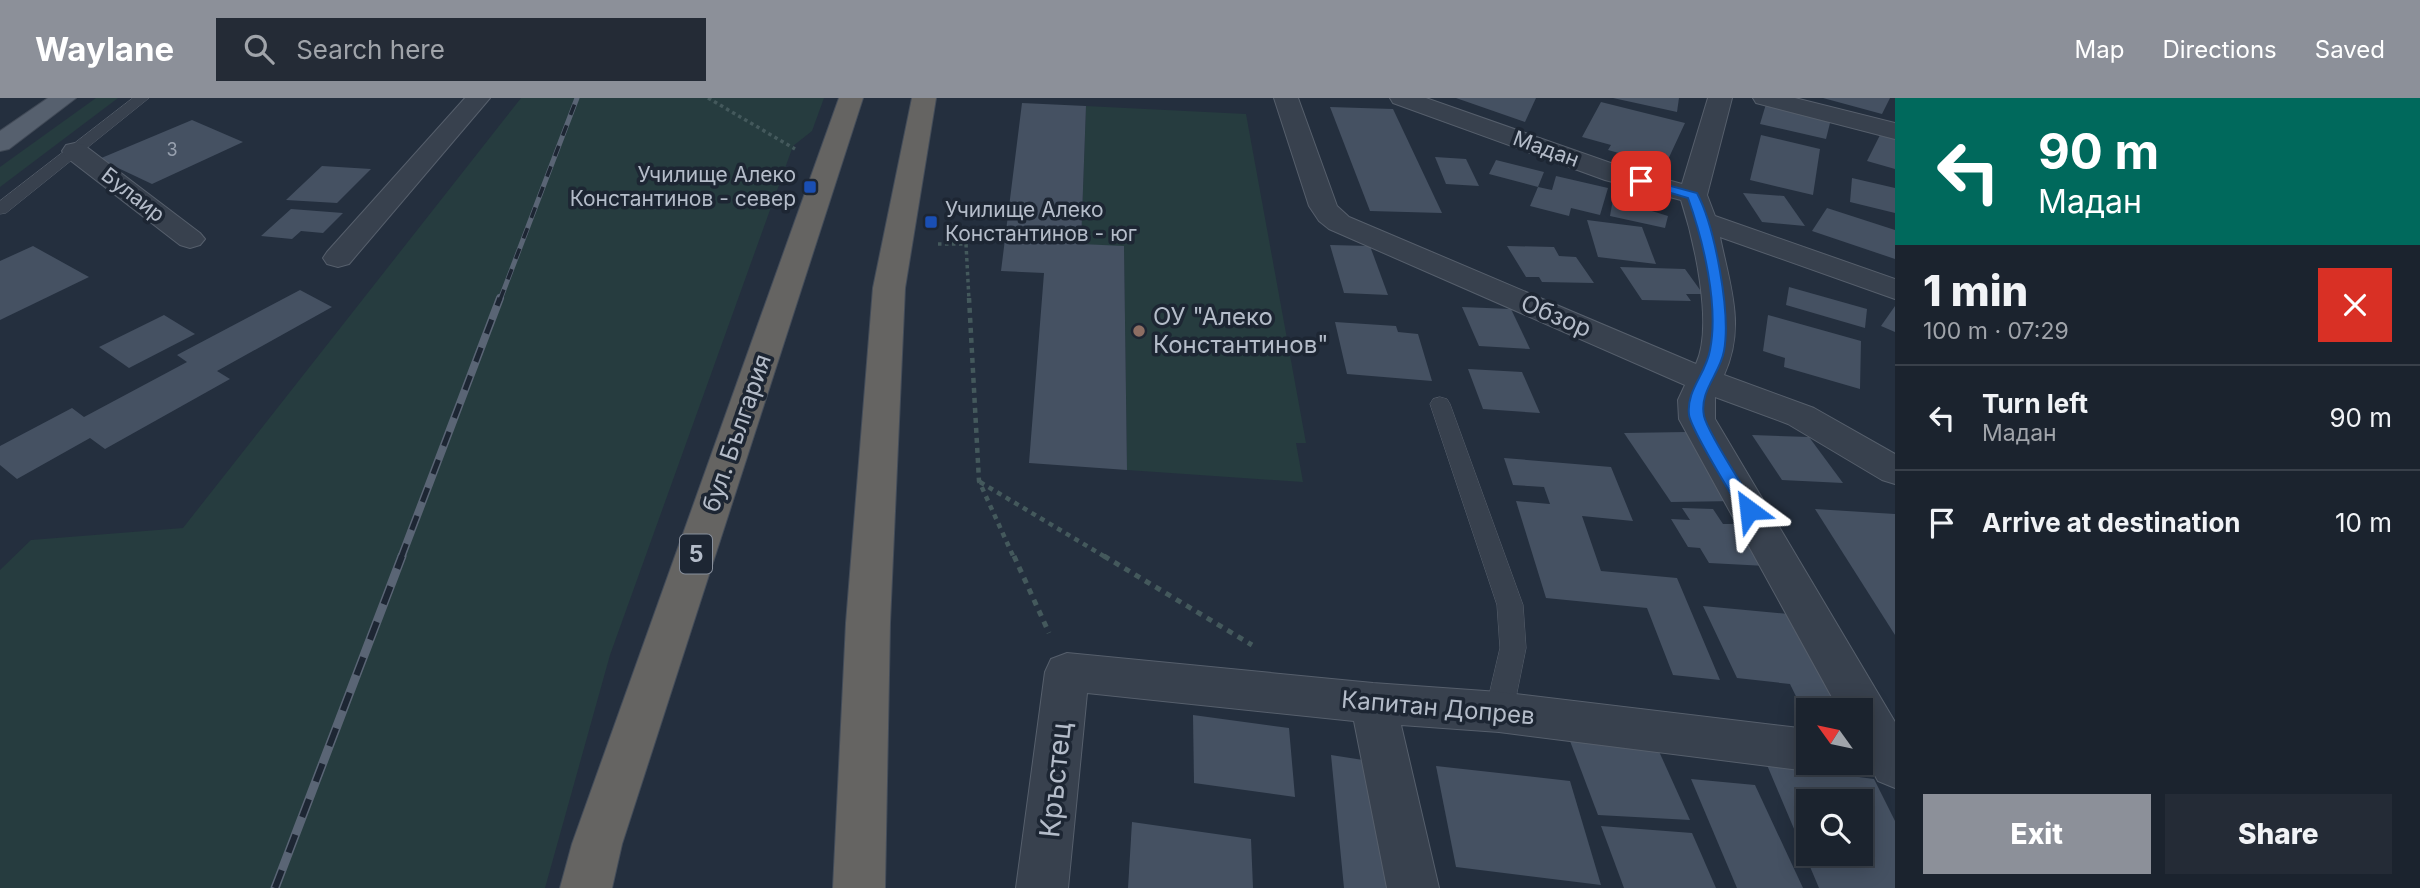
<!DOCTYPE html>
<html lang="en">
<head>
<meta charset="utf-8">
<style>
	:root { --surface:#1b232e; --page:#242b36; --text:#f1f3f6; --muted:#a0a4aa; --line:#39404a; --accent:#8c9099 }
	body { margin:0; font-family:Inter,sans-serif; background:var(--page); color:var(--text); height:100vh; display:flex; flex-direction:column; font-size:26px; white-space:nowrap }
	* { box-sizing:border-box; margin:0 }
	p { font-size:23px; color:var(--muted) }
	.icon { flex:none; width:38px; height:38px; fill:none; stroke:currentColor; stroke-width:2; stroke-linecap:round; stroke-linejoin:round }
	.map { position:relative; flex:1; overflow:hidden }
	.drawer { display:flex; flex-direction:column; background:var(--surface); width:525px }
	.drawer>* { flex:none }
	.hud { background:#00695c; color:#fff; overflow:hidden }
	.needle { width:46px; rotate:303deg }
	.fabs { position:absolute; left:1796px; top:600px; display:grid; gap:14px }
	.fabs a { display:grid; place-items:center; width:77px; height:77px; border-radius:0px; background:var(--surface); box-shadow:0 4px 18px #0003,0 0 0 2px var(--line); font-size:35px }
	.pin { position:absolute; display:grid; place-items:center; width:60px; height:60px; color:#fff; margin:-30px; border-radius:14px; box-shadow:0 4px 10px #0006 }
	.me { position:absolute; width:77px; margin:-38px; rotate:330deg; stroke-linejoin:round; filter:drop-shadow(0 0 5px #0008) }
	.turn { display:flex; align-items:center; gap:24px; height:147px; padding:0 28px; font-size:32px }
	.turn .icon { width:91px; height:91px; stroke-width:2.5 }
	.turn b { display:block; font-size:49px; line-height:60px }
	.round { display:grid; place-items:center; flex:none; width:74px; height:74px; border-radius:0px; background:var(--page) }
	.overview { display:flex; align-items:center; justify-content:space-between; height:119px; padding:0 28px }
	h1 { font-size:42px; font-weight:800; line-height:52px }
	.cta { display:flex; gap:14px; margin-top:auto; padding:14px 28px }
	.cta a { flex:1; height:80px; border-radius:0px; background:var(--accent); color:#fff; font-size:28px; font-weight:800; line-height:80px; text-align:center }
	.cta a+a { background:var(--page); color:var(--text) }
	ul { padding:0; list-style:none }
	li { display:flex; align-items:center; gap:21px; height:105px; padding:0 28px; border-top:2px solid var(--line) }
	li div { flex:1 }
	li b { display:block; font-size:26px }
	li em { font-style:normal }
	header { display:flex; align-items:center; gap:42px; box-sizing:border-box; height:98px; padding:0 35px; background:var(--accent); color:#fff }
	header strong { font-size:33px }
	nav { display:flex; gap:38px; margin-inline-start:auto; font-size:24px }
	.search { width:490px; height:63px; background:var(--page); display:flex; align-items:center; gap:18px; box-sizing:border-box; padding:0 24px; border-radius:0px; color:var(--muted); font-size:26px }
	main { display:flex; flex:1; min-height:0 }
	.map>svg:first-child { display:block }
	.green { fill:#263c3f }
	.building { fill:#455162; fill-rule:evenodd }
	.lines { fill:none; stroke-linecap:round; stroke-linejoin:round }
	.service-casing { stroke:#565f6c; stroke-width:1 }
	.minor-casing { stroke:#565f6c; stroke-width:2 }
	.primary-casing { stroke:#414a57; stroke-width:2 }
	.trunk-casing { stroke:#434c59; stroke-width:2 }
	.path-far2 { stroke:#44595c; stroke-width:3.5; stroke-dasharray:3.5 3.5; stroke-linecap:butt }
	.path-far1 { stroke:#44595c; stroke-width:4.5; stroke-dasharray:5 5; stroke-linecap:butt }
	.path { stroke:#44595c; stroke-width:5; stroke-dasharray:6 6; stroke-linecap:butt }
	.service { fill:#38414e; fill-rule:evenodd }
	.minor { fill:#38414e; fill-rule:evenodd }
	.primary { fill:#56606e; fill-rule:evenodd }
	.trunk { fill:#656462; fill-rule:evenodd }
	.rail-far2-casing { stroke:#5a6575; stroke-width:5 }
	.rail-far1-casing { stroke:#5a6575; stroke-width:8 }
	.rail-casing { stroke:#5a6575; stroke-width:9 }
	.rail-far2 { stroke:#1d2633; stroke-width:3.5; stroke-dasharray:11; stroke-linecap:butt }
	.rail-far1 { stroke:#1d2633; stroke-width:5; stroke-dasharray:15; stroke-linecap:butt }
	.rail { stroke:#1d2633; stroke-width:6; stroke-dasharray:19; stroke-linecap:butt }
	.route { fill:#1a73e8; stroke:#114b97; stroke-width:2 }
	.transit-dot { fill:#1a4fb4; stroke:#1d2633; stroke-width:2.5 }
	.education-dot { fill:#8d6e63; stroke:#1d2633; stroke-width:2.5 }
	.labels { text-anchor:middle; stroke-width:7; stroke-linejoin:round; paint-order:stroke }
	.far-number-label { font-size:18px; fill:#98a1af }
	.far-street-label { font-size:21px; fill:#b4bcc9; stroke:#1d2633 }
	.far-poi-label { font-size:21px; fill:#b4bcc9; stroke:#1d2633; text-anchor:end }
	.shield { fill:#1d2633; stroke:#878f9c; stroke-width:2 }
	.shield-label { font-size:23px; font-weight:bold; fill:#b4bcc9 }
	.street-label { font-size:24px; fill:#b4bcc9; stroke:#1d2633 }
	.poi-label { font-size:24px; fill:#b4bcc9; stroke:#1d2633; text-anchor:start }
	.near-street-label { font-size:28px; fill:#b4bcc9; stroke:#1d2633 }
</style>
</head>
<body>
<header>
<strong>Waylane</strong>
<div class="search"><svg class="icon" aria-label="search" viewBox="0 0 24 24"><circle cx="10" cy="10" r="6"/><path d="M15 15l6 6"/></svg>Search here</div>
<nav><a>Map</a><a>Directions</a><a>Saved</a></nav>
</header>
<main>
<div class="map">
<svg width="1895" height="790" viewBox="0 0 1895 790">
	<rect width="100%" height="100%" fill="#242f3e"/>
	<g class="green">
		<path d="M96,0H118L0,89V69Z"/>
		<path d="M521,0H824L812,33L793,48L610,557L545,790H0V472L31,442L183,430Z"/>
		<path d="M1086,8L1246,16L1306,345H1296L1303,384L1127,372L1124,149L1081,146Z"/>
	</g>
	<g class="building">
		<path d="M1456,0H1536L1525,24Z"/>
		<path d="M1613,0H1679L1677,14Z"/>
		<path d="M1823,0H1890L1882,16Z"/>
		<path d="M1601,4L1685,25L1665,68L1608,52L1611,47L1582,39Z"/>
		<path d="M1022,5L1086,8L1081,146L1124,148L1127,372L1029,365L1044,175L1001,173Z"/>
		<path d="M1766,6L1831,21L1826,41L1760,26Z"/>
		<path d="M1330,9L1393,11L1442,115L1370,113Z"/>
		<path d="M192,22L243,44L152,86L99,61Z"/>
		<path d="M1761,37L1820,51L1813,97L1750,82Z"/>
		<path d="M1880,37L1895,41V71L1867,63Z"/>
		<path d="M1435,59L1466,61L1479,88L1446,86Z"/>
		<path d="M1496,62L1544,74L1538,89L1552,92L1556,78L1608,90L1600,117L1571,110L1569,118L1530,108L1538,89L1489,76Z"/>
		<path d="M322,68L371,71L337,105L286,102Z"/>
		<path d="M1852,80L1895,90V115L1850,104Z"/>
		<path d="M1743,95L1784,98L1805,128L1762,124Z"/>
		<path d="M1613,101L1668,118L1665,130L1610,118Z"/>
		<path d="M1827,110L1895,132V161L1812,133Z"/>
		<path d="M291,111L343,115L323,135L301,133L292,141L261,138Z"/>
		<path d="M1587,122L1642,129L1656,166L1598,159Z"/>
		<path d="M1330,147L1370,148L1388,197L1344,195Z"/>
		<path d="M33,148L89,179L0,222V163Z"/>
		<path d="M1507,148L1554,149L1559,158L1576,159L1594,185L1542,184L1539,179H1526Z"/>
		<path d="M1620,169L1685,171L1703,196H1686L1691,203L1642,202Z"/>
		<path d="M1789,189L1867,211L1865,230L1786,207Z"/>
		<path d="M300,192L332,209L217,273L230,281L105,351L90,340L17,381L0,367V348L72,310L84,319L187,264L177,257Z"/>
		<path d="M1895,208V234L1881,228Z"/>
		<path d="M1462,209L1511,211L1530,251L1479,248Z"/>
		<path d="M164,217L195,236L129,270L99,249Z"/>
		<path d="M1768,217L1861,243L1860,291L1784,269L1785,260L1763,253Z"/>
		<path d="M1335,224L1396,228L1398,234L1418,236L1432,283L1347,276Z"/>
		<path d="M1468,271L1522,274L1540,315L1483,311Z"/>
		<path d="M1686,334L1737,403L1671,404L1624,335Z"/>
		<path d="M1752,337L1809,339L1843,385L1782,382Z"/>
		<path d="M1504,360L1611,369L1633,423L1582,418L1601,473L1677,480L1720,582L1673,577L1647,510L1546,500L1516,403L1550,406L1544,389L1513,387Z"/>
		<path d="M1682,410L1713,411L1723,426H1740L1766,468L1709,465L1700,450L1688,449L1671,421L1690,422Z"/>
		<path d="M1815,411L1895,416V537Z"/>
		<path d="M1703,508L1800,517L1851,612H1808V623L1790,586L1737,580Z"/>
		<path d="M1193,617L1289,630L1295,699L1194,685Z"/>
		<path d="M1570,643L1657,649L1690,722L1598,717Z"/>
		<path d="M1331,657L1376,664L1393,790H1344Z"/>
		<path d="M1767,667L1874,681L1895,723V790H1819ZM1808,704H1860V756H1808Z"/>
		<path d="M1436,668L1570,683L1601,787L1456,769Z"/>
		<path d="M1691,681L1755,687L1803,790H1737Z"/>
		<path d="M1132,724L1251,741L1253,790H1128Z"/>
		<path d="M1601,728L1692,735L1716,790H1624Z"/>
	</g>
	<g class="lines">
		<g class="service-casing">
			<g id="service">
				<path d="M133,0H149L6,115L0,116V103Z"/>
				<path d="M1440,299L1447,301L1450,306L1523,507L1526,550L1513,614L1509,622L1499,626L1489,622L1485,614L1500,550L1497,507L1430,306L1433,301Z"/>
			</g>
		</g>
		<g class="minor-casing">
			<g id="minor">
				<path d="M465,0H490L349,166L338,169L327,166L323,160L327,154Z"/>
				<path d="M1274,0H1298L1337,108L1349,119L1696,266C1714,228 1694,142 1681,102L1605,82L1393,5L1390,0H1426L1625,70L1682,86L1708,0H1732L1707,97L1715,118L1895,181V201L1720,139C1730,188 1746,229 1724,277L1814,310L1895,356V386L1882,382L1788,326L1715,299V321L1895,624V690L1878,683L1860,651V612H1839L1679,321L1678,302L1685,287L1329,131L1319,123L1309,108Z"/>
				<path d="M1753,0H1795L1895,25V41L1756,5Z"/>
				<path d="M75,45L84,47L200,135L205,141L200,147L190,150L180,147L66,59L62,53L66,47Z"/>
				<path d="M1067,555L1373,585L1499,594L1808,631V665H1826L1808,673L1499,634L1401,627L1439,790H1387L1354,623L1087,595L1068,790H1016L1045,574L1051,561Z"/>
			</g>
		</g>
		<g class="primary-casing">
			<path id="primary" d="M48,0H76L9,51L0,53V33Z"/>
		</g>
		<g class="trunk-casing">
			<g id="trunk">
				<path d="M839,0H863L622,746L612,790H560L572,746Z"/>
				<path d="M912,0H936L905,190L890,525L885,790H833L846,525L873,190Z"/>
			</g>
		</g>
		<g class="path-far2">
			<path d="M708,0L795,51"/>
			<path d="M938,146H966L969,202"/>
		</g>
		<g class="path-far1">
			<path d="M969,200L979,383L1014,460"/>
			<path d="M980,384L1107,460"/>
		</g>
		<g class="path">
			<path d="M1014,458L1049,535"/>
			<path d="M1104,458L1252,547"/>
		</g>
		<use href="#service" class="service"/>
		<use href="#minor" class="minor"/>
		<use href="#primary" class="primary"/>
		<use href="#trunk" class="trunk"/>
		<g class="rail-far2-casing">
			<path id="rail-far2" d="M500,202L577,0"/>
		</g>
		<g class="rail-far1-casing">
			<path id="rail-far1" d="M401,460L500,200"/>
		</g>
		<g class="rail-casing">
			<path id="rail" d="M275,790L402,458"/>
		</g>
		<use href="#rail-far2" class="rail-far2"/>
		<use href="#rail-far1" class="rail-far1"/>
		<use href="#rail" class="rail"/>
	</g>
	<path class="route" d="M1641,80L1697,95C1715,129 1731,215 1724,253C1720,276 1699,293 1704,318C1708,336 1746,392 1757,412L1754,416H1743C1732,397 1692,334 1689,317C1686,292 1706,276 1710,252C1719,207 1703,142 1688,100L1637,85L1635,83Z"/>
	<g class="transit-dot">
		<rect x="803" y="82" width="14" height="14" rx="3.5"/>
		<rect x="924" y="117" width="14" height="14" rx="3.5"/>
	</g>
	<circle class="education-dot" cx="1139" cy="233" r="7"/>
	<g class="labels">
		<g class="far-number-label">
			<text x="172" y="58">3</text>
		</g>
		<g class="far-street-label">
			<text transform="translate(1546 51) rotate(20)" y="7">Мадан</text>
			<text transform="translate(133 97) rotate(38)" y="7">Булаир</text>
		</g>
		<g class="far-poi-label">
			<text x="796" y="84">Училище Алеко<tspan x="796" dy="24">Константинов - север</tspan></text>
			<text x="945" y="119" text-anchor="start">Училище Алеко<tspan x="945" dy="24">Константинов - юг</tspan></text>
		</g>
		<rect class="shield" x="680" y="436.5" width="32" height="39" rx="5"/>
		<g class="shield-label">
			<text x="696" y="464">5</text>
		</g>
		<g class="street-label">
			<text transform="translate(1556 218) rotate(23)" y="8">Обзор</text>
			<text transform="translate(737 335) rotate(-71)" y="8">бул. България</text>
			<text transform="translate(1438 610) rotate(5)" y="8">Капитан Допрев</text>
		</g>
		<g class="poi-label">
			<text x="1153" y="227">ОУ "Алеко<tspan x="1153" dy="28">Константинов"</tspan></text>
		</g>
		<g class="near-street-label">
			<text transform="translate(1055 682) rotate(-84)" y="10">Кръстец</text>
		</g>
	</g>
</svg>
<div class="fabs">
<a><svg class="needle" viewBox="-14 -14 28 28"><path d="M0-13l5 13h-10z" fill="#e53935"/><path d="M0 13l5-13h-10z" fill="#a0a4aa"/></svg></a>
<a><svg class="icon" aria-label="search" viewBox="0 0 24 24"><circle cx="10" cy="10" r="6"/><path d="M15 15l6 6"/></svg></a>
</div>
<div class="pin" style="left:1641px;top:83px;background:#d93025"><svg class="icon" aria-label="arrive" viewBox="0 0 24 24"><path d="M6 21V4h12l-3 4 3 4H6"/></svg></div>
<svg class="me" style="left:1749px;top:412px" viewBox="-20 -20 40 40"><path d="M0-17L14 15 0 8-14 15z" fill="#1a73e8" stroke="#fff" stroke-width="4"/></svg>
</div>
<section class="drawer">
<div class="hud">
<div class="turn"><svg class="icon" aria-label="left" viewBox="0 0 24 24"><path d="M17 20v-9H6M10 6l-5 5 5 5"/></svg><div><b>90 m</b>Мадан</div></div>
</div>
<div class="overview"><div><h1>1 min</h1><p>100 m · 07:29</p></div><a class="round" style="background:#d93025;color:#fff"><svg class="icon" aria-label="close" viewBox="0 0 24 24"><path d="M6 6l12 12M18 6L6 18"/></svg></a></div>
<ul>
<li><svg class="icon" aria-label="left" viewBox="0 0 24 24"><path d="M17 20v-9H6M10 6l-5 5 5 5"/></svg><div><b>Turn left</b><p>Мадан</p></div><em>90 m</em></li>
<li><svg class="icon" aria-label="arrive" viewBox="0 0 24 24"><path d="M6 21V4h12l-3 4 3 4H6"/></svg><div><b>Arrive at destination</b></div><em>10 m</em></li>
</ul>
<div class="cta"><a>Exit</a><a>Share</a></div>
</section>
</main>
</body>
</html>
